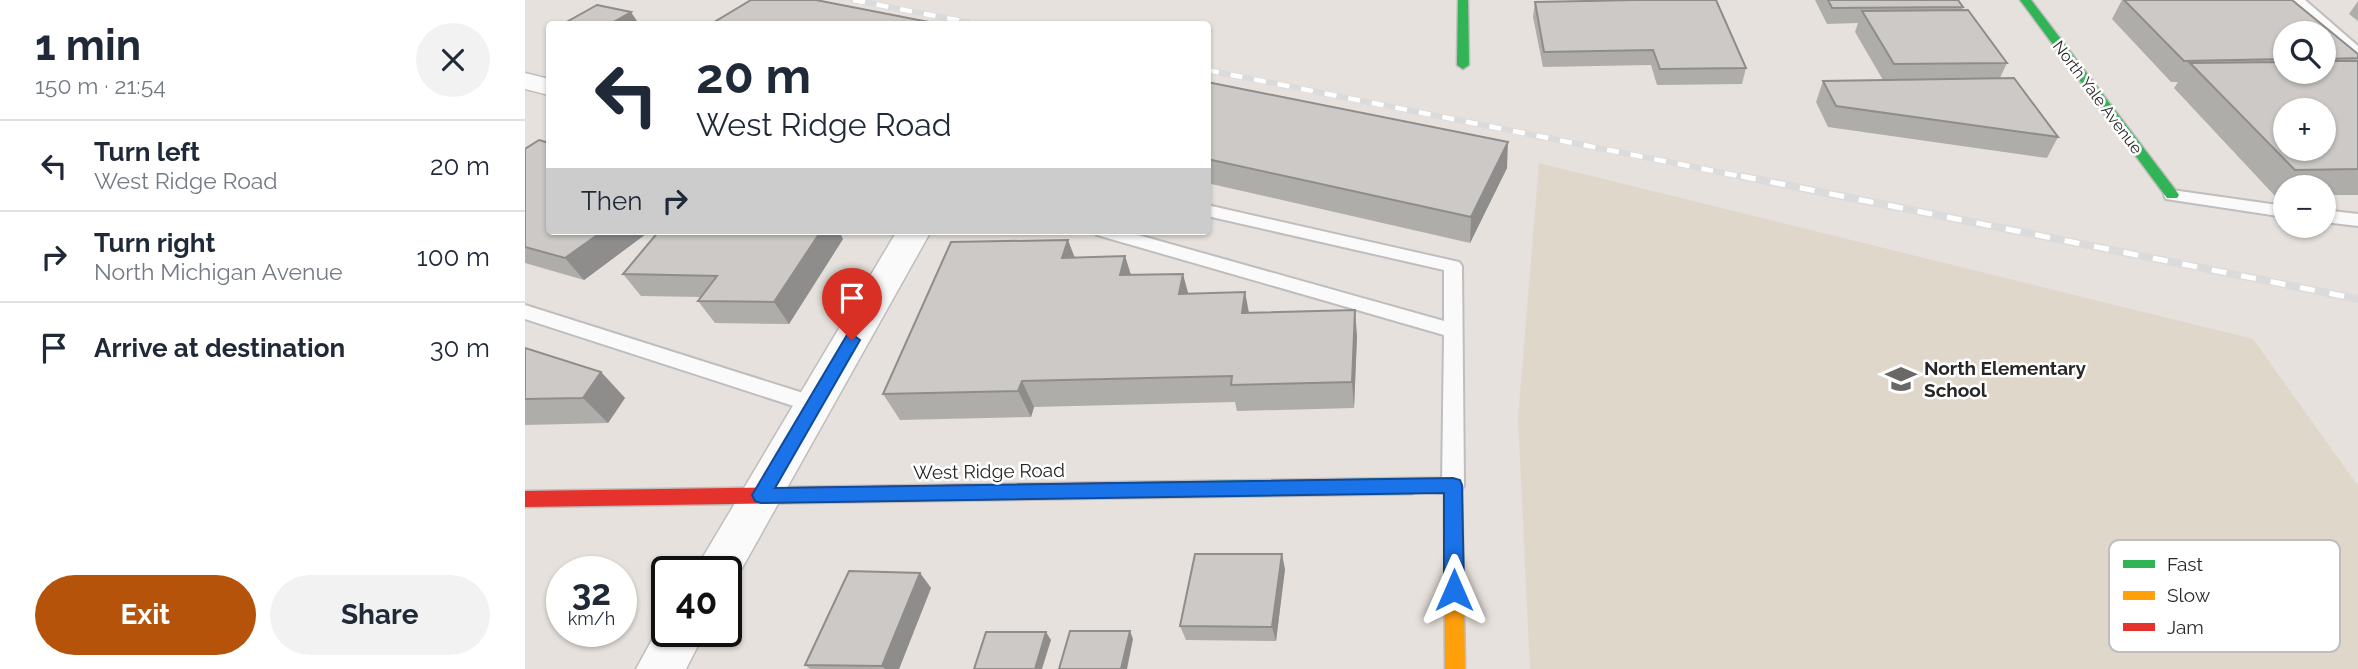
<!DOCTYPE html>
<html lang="en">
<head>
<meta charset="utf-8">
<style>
	:root { --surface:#fff; --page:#f2f2f3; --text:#1f2937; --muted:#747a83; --line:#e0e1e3; --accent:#b45309 }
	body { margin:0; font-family:Raleway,sans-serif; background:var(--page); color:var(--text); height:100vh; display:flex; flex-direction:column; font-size:26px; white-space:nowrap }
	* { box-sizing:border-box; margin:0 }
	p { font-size:23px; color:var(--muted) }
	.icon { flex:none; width:38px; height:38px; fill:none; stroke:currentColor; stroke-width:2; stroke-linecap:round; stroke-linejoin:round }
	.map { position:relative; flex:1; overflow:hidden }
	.details { display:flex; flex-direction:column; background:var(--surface); width:525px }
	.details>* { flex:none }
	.top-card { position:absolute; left:21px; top:21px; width:665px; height:214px; border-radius:7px; box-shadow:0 2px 5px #0004; background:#fff; color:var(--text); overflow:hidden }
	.tools { position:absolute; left:1748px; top:21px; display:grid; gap:14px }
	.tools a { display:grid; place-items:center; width:63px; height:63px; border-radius:50%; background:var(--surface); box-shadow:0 2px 5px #0004; font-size:35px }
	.speed { position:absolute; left:21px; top:556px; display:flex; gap:14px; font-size:35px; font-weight:700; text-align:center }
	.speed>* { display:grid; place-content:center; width:91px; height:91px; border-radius:50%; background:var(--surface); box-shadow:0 2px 5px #0004; line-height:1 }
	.speed small { font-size:18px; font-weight:400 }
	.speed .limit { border:4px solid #111; border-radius:10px; background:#fff; color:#111 }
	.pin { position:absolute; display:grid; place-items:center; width:60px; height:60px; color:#fff; margin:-72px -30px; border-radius:50% 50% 50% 0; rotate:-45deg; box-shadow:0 0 7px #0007 }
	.pin .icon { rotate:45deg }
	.me { position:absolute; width:77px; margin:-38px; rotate:0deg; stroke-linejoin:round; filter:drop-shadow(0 0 5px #0008) }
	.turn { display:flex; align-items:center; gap:24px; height:147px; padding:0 35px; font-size:32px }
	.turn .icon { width:91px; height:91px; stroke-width:2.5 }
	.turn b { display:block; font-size:49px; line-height:60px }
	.then { display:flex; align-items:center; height:66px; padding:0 35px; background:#0003; gap:14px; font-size:26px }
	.round { display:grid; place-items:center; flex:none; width:74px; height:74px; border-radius:37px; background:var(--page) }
	.summary { display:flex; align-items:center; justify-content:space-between; height:119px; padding:0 35px }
	h1 { font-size:42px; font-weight:700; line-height:52px }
	.primary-button { display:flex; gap:14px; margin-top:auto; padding:14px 35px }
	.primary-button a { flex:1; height:80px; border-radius:42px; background:var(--accent); color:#fff; font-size:28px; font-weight:700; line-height:80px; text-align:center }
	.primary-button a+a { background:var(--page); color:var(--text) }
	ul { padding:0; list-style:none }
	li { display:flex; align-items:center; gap:21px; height:91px; padding:0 35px; border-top:2px solid var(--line) }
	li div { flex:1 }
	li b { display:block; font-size:26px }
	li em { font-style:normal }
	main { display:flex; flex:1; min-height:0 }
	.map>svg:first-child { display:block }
	.education { fill:#e0d7cb }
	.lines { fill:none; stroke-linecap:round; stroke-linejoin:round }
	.lane-casing { stroke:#bfbdbd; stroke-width:4 }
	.street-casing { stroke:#bfbdbd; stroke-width:3 }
	.fast-casing { stroke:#bfbdbd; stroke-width:3 }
	.slow-casing { stroke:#bfbdbd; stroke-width:3 }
	.jam-casing { stroke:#bfbdbd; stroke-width:3 }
	.lane { fill:#fbfafa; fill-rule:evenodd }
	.street { fill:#fbfafa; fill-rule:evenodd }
	.fast { fill:#30b455; fill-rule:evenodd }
	.slow { fill:#ff9f0a; fill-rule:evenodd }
	.jam { fill:#e5322d; fill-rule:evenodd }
	.rail-far1-casing { stroke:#dcdbdc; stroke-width:6 }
	.rail-casing { stroke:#dcdbdc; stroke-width:8 }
	.rail-far1 { stroke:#fff; stroke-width:4.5; stroke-dasharray:12; stroke-linecap:butt }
	.rail { stroke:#fff; stroke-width:5; stroke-dasharray:15; stroke-linecap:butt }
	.wall { fill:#afadaa; fill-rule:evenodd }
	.shaded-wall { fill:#8f8d8b }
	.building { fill:#ccc9c6; stroke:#8f8d8b; stroke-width:2; fill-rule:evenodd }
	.route { fill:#1a73e8; stroke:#114b97; stroke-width:2 }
	.labels { text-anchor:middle; stroke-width:5; stroke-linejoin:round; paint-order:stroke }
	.far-street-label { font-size:16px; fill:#272727; stroke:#fff }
	.poi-label { font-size:19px; font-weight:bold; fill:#272727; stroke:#fff; text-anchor:start }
	.street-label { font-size:19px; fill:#272727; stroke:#fff }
	.key { fill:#fff; stroke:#bebebe; stroke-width:2 }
	.key-label { font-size:19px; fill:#272727 }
</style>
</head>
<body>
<main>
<section class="details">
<div class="summary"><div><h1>1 min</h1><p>150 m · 21:54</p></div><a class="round"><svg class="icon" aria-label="close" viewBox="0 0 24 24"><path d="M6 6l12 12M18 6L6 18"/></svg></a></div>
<ul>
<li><svg class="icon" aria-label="left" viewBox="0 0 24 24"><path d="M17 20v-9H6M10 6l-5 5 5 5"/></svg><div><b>Turn left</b><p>West Ridge Road</p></div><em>20 m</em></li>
<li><svg class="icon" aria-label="right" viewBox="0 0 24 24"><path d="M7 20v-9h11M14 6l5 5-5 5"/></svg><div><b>Turn right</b><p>North Michigan Avenue</p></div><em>100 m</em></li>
<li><svg class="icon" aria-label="arrive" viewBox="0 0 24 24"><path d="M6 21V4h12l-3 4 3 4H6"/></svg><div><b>Arrive at destination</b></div><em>30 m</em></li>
</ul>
<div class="primary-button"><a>Exit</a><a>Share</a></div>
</section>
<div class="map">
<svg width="1833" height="669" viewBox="0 0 1833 669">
	<rect width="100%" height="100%" fill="#e6e1dc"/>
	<path class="education" d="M1014,163L1728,339L1833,486V669H1005L993,418Z"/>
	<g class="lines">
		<g class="lane-casing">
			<g id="lane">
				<path d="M1765,0H1780L1833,46V57L1828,56Z"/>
				<path d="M1647,190L1760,206V217L1641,199L1639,195Z"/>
				<path d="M682,205L934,262L937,266L939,485L936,491L928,494L920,491L917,485L919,335L572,235L569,231H599L919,321V270L682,216Z"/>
				<path d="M1799,210L1833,214V226L1799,222Z"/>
				<path d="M0,305L297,399L300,405L297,411L290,413L0,319Z"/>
			</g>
		</g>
		<g class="street-casing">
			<g id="street">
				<path d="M0,73L24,79V95L0,89Z"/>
				<path d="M372,231H406L207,586L201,588V572H169Z"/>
				<path d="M140,616L142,632H180L161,669H111Z"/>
			</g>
		</g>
		<g class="fast-casing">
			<g id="fast">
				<path d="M933,0H943L944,65L938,69L932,65Z"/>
				<path d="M1495,0H1506L1652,192L1654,195L1652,198H1642Z"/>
				<path d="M887,478L893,481L896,486L893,491L887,494L607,498L601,495L598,490L601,485L607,482Z"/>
			</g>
		</g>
		<g class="slow-casing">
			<path id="slow" d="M887,478H928L934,480L937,485L940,669H920L919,493L881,491L878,486L881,481Z"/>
		</g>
		<g class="jam-casing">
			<path id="jam" d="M607,482L613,485L616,490L613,495L607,498L0,507V491Z"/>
		</g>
		<use href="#lane" class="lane"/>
		<use href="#street" class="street"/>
		<use href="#fast" class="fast"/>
		<use href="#slow" class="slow"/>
		<use href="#jam" class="jam"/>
		<g class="rail-far1-casing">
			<g id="rail-far1">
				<path d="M328,0L452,24"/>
				<path d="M682,70L1224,178"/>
			</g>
		</g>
		<g class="rail-casing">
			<path id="rail" d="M1216,176L1833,299"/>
		</g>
		<use href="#rail-far1" class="rail-far1"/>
		<use href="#rail" class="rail"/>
	</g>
	<g class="wall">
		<path d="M1290,0H1433L1438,7L1437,10L1482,63L1475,78L1533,137L1522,158L1303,127L1291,102L1298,81L1358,80L1330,32L1333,23L1302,24Z"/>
		<path d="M1597,0H1767L1833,54V195H1799V187H1760V196H1750L1649,88L1653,82H1646L1587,19ZM1760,33H1799V72H1760Z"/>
		<path d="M1833,1V21L1824,14Z"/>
		<path d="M1010,2L1221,68L1217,84L1132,85L1126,65L1018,67L1008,17Z"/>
		<path d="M682,82L982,168L945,243L682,183Z"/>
		<path d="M0,149L24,231H125L59,280L0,263Z"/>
		<path d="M318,239L264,324L190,323L173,301L176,297L116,296L98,274Z"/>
		<path d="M600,256L606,275L724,313L832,336L829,408L712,411L710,402L509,407L506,417L375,420L358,394L550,258Z"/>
		<path d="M0,348L76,372L100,398L83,423L0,425Z"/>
		<path d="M760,569L751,641L661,640L655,626Z"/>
		<path d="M395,573L406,588L374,669H285L280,665Z"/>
	</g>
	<g class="shaded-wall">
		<path d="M106,12L114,24H85Z"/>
		<path d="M983,142L982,168L945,243L946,217Z"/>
		<path d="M78,231H125L59,280L40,258Z"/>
		<path d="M296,231H314L318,239L264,324L249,302Z"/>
		<path d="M543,240L553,266L537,258Z"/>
		<path d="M600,256L608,282L595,275Z"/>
		<path d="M658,274L665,300L654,294Z"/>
		<path d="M720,292L725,318L717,313Z"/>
		<path d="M830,310L832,336L829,408L827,382Z"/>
		<path d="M76,372L100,398L83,423L58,398Z"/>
		<path d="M497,381L509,407L506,417L493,391Z"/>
		<path d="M757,554L760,569L751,641L747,627Z"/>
		<path d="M395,573L406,588L374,669H360L357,666Z"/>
		<path d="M605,631L608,639L602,669H596Z"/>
		<path d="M521,632L526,640L517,669H510Z"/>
	</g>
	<g class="building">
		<path d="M226,0H291L414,24H186Z"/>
		<path d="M1111,0H1191L1221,68L1135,69L1128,50L1019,52L1010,2Z"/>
		<path d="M1303,0H1433L1438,7L1307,8Z"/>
		<path d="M1599,0H1767L1833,54V58L1799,59V33H1760V59L1659,61Z"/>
		<path d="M72,5L106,12L85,24H38Z"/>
		<path d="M1443,10L1482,63L1369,64L1337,11Z"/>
		<path d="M1799,61H1833V169L1770,170L1665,63L1760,62V72H1799ZM1760,110H1799V149H1760Z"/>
		<path d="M1489,78L1533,137L1311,106L1298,81Z"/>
		<path d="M682,82L983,142L946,217L682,159Z"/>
		<path d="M14,140L24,143V231H78L40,258L0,247V149Z"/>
		<path d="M134,231H296L249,302L173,301L192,276L98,274Z"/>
		<path d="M543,240L537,258L600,256L595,275L658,274L654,294L720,292L717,313L830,310L827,382L706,385L707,376L497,381L493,391L358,394L426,242Z"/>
		<path d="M0,348L76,372L58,398L0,399Z"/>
		<path d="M670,554H757L747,627L655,626Z"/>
		<path d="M324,571L395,573L357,666L280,665Z"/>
		<path d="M545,631H605L596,669H534Z"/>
		<path d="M461,632H521L510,669H449Z"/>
	</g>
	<path class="route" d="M327,334L335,340L250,488L928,478L935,480L937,485L939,590L936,597L929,599L922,597L919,590V493L236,503L230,501L227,495L230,490L322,335Z"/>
	<defs>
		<g id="school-bare" transform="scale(2.415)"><path d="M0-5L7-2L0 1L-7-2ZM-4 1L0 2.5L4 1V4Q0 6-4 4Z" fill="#6a6866" stroke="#fff" stroke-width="2.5" paint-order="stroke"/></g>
	</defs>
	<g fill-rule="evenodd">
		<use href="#school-bare" x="1376" y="379"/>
	</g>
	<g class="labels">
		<g class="far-street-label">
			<text transform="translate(1573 97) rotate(53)" y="6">North Yale Avenue</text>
		</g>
		<g class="poi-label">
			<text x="1399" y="375">North Elementary<tspan x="1399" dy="22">School</tspan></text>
		</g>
		<g class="street-label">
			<text transform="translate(464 471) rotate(-1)" y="7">West Ridge Road</text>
		</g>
	</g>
	<rect x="1584" y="540" width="231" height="112" rx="10" class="key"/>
	<rect x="1598" y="560" width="32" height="8" fill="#30b455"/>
	<rect x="1598" y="591" width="32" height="9" fill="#ff9f0a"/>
	<rect x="1598" y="623" width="32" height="8" fill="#e5322d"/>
	<g class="key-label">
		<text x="1642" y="571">Fast</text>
		<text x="1642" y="602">Slow</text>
		<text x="1642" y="634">Jam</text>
	</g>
</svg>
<div class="tools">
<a><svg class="icon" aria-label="search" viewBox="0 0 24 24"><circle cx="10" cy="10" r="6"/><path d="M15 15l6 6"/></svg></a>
<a>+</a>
<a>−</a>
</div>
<div class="speed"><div>32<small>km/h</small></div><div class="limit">40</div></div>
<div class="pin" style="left:327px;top:340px;background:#d93025"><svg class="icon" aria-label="arrive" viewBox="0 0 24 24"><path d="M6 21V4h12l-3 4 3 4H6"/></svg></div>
<svg class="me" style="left:929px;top:590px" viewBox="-20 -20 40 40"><path d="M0-17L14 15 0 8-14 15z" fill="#1a73e8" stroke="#fff" stroke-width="4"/></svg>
<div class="top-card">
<div class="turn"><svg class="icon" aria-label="left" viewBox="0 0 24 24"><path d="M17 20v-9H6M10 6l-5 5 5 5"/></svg><div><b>20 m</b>West Ridge Road</div></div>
<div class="then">Then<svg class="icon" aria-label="right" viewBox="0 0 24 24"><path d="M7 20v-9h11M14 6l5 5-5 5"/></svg></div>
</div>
</div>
</main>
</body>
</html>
